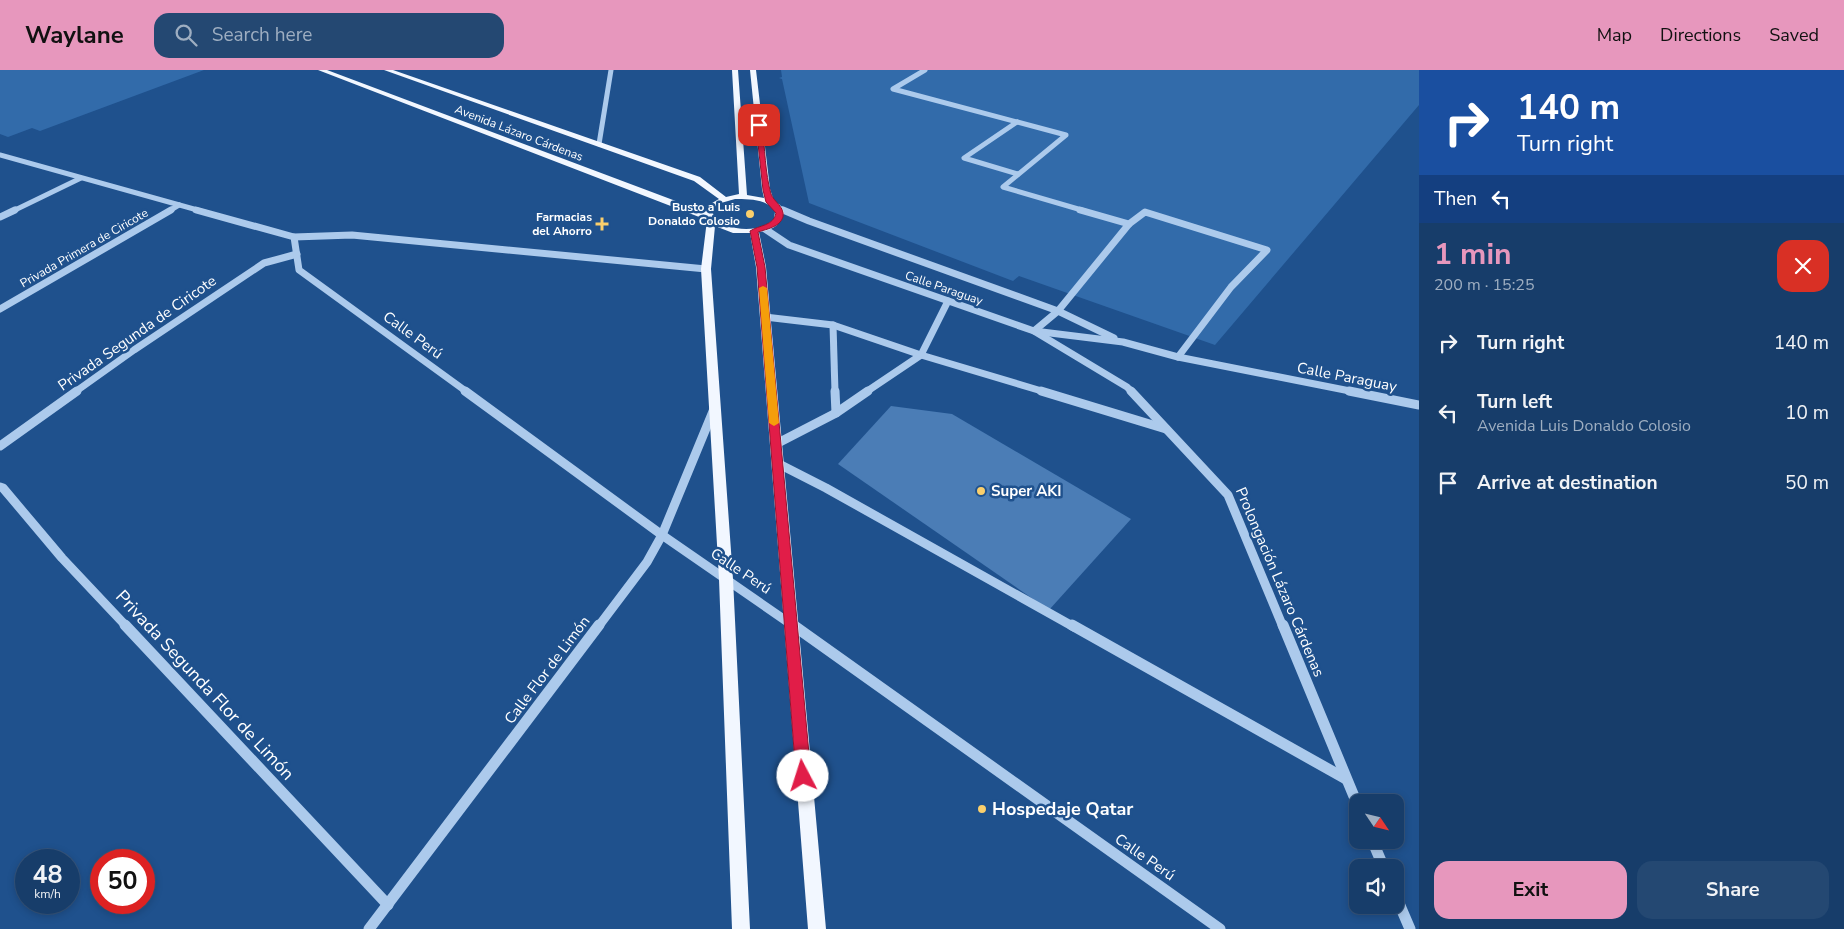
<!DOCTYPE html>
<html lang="en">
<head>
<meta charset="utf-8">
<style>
	:root { --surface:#173d6a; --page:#244872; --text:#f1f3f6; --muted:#9eaec1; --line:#36567e; --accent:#e797bd }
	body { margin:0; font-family:"Nunito Sans",sans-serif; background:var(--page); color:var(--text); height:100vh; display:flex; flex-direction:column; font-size:19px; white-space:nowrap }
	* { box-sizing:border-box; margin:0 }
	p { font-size:16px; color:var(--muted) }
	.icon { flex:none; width:28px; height:28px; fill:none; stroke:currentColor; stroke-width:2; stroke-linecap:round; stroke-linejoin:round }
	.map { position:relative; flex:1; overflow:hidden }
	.drawer { display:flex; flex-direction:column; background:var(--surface); width:425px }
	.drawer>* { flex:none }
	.top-card { background:#1a4fa0; color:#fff; overflow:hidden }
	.needle { width:32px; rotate:125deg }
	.buttons { position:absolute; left:1349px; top:724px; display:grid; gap:10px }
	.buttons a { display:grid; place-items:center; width:55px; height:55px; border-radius:10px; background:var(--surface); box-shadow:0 2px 8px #0003,0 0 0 1px var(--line); font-size:25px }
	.speed { position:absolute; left:15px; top:779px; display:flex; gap:10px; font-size:25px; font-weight:700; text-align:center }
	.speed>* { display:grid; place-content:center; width:65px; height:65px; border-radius:50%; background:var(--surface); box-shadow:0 2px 8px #0003,0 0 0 1px var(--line); line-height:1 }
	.speed small { font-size:12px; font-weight:400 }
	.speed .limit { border:8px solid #d22; background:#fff; color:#111 }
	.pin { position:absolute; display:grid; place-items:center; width:42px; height:42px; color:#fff; margin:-21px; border-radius:10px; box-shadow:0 2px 8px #0006 }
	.me { position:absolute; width:55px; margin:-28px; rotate:355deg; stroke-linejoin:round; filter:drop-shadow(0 0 4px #0008) }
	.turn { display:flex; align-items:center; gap:18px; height:105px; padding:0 15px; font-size:22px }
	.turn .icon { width:65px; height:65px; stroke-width:2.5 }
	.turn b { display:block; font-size:35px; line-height:42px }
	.then { display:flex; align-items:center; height:48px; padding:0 15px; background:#0003; gap:10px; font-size:19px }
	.round { display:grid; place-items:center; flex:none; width:52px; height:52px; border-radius:15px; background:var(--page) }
	.summary { display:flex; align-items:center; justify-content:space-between; height:85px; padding:0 15px }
	h1 { font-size:30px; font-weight:700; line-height:38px; color:var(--accent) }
	.button { display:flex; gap:10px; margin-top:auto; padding:10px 15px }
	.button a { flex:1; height:58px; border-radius:15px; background:var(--accent); color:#111; font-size:20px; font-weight:700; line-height:58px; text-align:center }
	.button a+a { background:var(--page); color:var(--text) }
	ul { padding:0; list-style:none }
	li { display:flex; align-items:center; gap:15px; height:70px; padding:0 15px }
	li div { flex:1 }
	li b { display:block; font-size:19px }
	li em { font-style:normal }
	header { display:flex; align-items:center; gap:30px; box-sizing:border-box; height:70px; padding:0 25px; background:var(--accent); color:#111 }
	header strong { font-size:24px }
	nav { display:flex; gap:28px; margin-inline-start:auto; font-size:18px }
	.search { width:350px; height:45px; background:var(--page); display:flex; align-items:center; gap:12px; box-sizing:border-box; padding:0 18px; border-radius:15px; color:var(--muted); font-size:19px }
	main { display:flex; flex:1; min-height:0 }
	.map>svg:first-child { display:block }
	.green { fill:#326baa }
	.building { fill:#4b7db6 }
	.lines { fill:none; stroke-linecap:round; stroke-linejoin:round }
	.minor-far3 { stroke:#accaec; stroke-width:5 }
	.minor-far2 { stroke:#accaec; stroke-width:7 }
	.minor-far1 { stroke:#accaec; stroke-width:9 }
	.minor { stroke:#accaec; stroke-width:11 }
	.major { fill:#f2f7ff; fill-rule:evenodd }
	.route { fill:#e11d48; stroke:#92132f }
	.slow { fill:#f59e0b }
	.poi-dot { fill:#facf6c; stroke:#1f518d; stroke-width:2 }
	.labels { text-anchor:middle; stroke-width:5; stroke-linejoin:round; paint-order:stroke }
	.far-street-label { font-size:12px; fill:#fff; stroke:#1f518d }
	.far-poi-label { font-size:12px; font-weight:bold; fill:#fff; stroke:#1f518d; text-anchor:end }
	.street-label { font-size:15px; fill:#fff; stroke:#1f518d }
	.poi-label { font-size:15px; font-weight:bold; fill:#fff; stroke:#1f518d; text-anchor:start }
	.near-street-label { font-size:18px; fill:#fff; stroke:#1f518d }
	.near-poi-label { font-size:18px; font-weight:bold; fill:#fff; stroke:#1f518d; text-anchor:start }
</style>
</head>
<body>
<header>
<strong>Waylane</strong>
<div class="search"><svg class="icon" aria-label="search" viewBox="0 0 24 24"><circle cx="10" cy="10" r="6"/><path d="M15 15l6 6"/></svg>Search here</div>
<nav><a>Map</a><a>Directions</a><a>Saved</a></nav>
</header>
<main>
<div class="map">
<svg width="1419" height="859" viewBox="0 0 1419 859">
	<rect width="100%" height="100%" fill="#1f518d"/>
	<g class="green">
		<path d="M0,0H204L40,61L32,58L8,67L0,64Z"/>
		<path d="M781,0H1419V35L1215,275L1019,206L1013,211L809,133L782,9L779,8L782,7Z"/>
	</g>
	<path class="building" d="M891,336L952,344L1131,449L1049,540L838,394Z"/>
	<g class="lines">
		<g class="minor-far3">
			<path d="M925,0L893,19L1066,65L1003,117L1085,141"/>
			<path d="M1017,52L964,88L1018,104"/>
			<path d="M599,74L611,0"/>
			<path d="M0,85L201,141"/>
			<path d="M777,137L786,141"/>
			<path d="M13,141L81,108"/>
			<path d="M169,141L179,135"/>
		</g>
		<g class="minor-far2">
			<path d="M196,140L294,167L299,200L467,322"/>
			<path d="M783,140L809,151L1058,241L1114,268"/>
			<path d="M1080,140L1129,154"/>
			<path d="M0,147L15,140"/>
			<path d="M765,159L789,175L1034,261L1123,272L1178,287L1355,322"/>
			<path d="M294,167L352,165L706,199"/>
			<path d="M0,239L171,140"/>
			<path d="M765,247L833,255L921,285L1045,322"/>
			<path d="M833,255L835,322"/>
			<path d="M75,322L134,280L264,193L297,184"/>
			<path d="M866,322L921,285L948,231"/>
			<path d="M1132,322L1127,317L1034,261L1058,241L1129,154L1145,142L1267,180L1231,217L1178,287"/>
		</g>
		<g class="minor-far1">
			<path d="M465,321L662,465L795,557"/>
			<path d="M835,321L836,343"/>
			<path d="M1041,321L1166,359"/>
			<path d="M1131,321L1228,425L1283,557"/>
			<path d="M1349,321L1419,335"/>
			<path d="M776,374L836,343L868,321"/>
			<path d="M0,376L77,321"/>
			<path d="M777,393L826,418L1074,557"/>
			<path d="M0,417L3,418L62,488L127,557"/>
			<path d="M598,557L647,492L662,465L714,339"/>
		</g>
		<g class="minor">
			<path d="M125,555L388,835"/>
			<path d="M793,555L1220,859"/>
			<path d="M1072,555L1346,709"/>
			<path d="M1283,555L1358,736"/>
			<path d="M1372,770L1384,798"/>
			<path d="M1395,824L1410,859"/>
			<path d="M369,859L599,555"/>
		</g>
		<path class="major" d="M318,0H327L705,142L707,136L719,129L694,111L384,0H393L700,107L726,127L739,124L732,0H738L747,125L764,128L762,119L750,0H756L770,119L774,131L780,135L784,142C781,156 772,160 759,162L766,197L826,859H808L756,197L750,163H733L715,156L711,199L733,509L750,859H732L719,509L701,199L707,150ZM735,129C748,129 769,129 775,142L774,149C760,164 724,162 713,144L714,139L721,133Z"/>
	</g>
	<path class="route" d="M759,53L762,55C765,78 765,103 771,124C774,132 785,137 783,147C780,157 767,159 758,162L765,197L811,706L809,711L803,713L798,711L796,706L757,197L750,161C759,155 774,156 776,143L766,132L763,120L756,55Z"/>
	<path class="slow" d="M763,216L767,218L779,353L774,356L769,353L759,218Z"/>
	<g class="poi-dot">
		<circle cx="750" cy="144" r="5"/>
		<path d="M599.5 146.5h5v5h5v5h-5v5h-5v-5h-5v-5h5z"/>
		<circle cx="981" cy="421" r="5"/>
		<circle cx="982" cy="739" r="5"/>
	</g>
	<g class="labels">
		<g class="far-street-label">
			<text transform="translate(519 63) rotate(21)" y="4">Avenida Lázaro Cárdenas</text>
			<text transform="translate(84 178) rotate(-30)" y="4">Privada Primera de Ciricote</text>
			<text transform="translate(944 218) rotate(19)" y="4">Calle Paraguay</text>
		</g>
		<g class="far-poi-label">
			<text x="740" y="141">Busto a Luis<tspan x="740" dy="14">Donaldo Colosio</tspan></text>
			<text x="592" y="151">Farmacias<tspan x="592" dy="14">del Ahorro</tspan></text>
		</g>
		<g class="street-label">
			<text transform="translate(137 263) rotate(-35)" y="5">Privada Segunda de Ciricote</text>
			<text transform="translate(413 265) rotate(36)" y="5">Calle Perú</text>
			<text transform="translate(1347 307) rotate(11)" y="5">Calle Paraguay</text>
			<text transform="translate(741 501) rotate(34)" y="5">Calle Perú</text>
			<text transform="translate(1280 512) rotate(67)" y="5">Prolongación Lázaro Cárdenas</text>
			<text transform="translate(547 600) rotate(-53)" y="5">Calle Flor de Limón</text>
			<text transform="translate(1145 787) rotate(35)" y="5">Calle Perú</text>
		</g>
		<g class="poi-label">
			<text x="991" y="426">Super AKI</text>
		</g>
		<g class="near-street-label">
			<text transform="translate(205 615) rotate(47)" y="6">Privada Segunda Flor de Limón</text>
		</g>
		<g class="near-poi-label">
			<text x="992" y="745">Hospedaje Qatar</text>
		</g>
	</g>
</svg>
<div class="buttons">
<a><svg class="needle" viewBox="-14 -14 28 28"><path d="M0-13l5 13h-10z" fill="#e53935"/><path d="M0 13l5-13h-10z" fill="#9eaec1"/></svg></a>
<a><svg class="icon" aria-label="sound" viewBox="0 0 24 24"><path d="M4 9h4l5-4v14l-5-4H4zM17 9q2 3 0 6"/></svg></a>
</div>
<div class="speed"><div>48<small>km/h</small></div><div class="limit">50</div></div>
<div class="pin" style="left:759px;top:55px;background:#d93025"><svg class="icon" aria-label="arrive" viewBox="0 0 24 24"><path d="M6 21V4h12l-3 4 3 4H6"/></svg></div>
<svg class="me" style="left:803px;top:706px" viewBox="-20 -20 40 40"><circle r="19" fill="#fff"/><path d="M0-13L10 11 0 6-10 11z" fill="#e11d48"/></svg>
</div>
<section class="drawer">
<div class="top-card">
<div class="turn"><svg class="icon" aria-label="right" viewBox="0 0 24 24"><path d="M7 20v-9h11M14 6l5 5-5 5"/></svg><div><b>140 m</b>Turn right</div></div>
<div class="then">Then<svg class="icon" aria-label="left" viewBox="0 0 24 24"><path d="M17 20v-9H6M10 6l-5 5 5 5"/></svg></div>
</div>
<div class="summary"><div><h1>1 min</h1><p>200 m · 15:25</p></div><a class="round" style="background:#d93025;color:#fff"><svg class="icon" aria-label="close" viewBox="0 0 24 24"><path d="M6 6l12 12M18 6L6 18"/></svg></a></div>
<ul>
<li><svg class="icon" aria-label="right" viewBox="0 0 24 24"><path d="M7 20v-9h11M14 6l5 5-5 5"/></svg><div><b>Turn right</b></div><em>140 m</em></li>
<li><svg class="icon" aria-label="left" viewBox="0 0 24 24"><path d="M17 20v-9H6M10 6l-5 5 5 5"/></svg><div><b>Turn left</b><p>Avenida Luis Donaldo Colosio</p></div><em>10 m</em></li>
<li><svg class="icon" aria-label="arrive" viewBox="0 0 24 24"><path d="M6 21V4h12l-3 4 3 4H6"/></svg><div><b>Arrive at destination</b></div><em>50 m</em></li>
</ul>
<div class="button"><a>Exit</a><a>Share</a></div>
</section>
</main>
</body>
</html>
